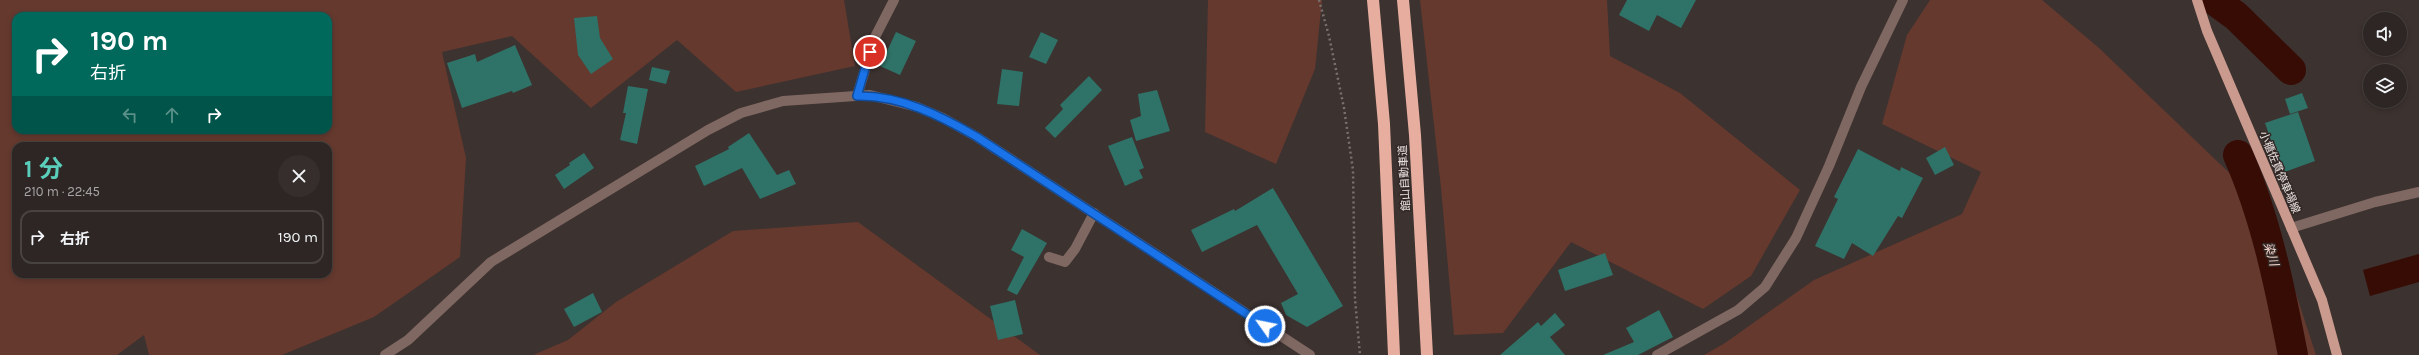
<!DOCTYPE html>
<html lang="ja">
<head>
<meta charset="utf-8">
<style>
	:root { --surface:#2d2624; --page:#352e2c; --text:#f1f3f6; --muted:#a7a5a6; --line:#484341; --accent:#5bcebb }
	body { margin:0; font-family:Karla,"Noto Sans JP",sans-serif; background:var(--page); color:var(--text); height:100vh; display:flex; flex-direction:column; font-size:15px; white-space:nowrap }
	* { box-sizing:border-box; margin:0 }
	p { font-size:13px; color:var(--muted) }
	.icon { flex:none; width:22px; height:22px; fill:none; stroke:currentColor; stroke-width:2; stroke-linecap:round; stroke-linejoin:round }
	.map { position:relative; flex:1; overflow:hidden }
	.sheet { position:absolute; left:12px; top:142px; width:320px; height:136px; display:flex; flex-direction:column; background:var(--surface); border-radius:12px; box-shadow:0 2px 6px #0003,0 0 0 1px var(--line) }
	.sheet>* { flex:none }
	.guide { position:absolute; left:12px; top:12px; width:320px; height:122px; border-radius:12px; box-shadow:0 2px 6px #0003,0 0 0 1px var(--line); background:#00695c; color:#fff; overflow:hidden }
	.controls { position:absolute; left:2363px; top:12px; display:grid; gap:8px }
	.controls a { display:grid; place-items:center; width:44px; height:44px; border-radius:50%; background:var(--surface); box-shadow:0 2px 6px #0003,0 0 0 1px var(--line); font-size:20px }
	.pin { position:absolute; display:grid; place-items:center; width:34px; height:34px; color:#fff; margin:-17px; border:2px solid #fff; border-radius:50%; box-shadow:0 1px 4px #0007 }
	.me { position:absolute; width:44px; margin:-22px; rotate:303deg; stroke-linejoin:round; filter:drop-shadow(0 0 3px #0008) }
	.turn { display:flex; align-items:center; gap:14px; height:84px; padding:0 12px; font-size:18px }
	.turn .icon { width:52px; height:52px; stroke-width:2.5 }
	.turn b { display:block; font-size:28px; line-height:34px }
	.lanes { display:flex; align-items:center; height:38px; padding:0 12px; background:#0003; justify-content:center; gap:20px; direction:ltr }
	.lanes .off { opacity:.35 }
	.round { display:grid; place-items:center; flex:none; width:42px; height:42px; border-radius:21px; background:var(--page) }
	.head { display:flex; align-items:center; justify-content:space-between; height:68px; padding:0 12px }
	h1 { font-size:24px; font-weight:700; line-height:30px; color:var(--accent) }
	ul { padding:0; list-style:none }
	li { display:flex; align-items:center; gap:12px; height:54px; margin:0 8px 6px; padding:0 4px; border:2px solid var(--line); border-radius:12px }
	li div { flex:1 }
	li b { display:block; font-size:15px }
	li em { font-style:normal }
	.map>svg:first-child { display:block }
	.green { fill:#65392e; fill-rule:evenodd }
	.water { fill:#370c04 }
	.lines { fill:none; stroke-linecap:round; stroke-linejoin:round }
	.river { stroke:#370c04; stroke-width:30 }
	.building { fill:#2f7267 }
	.path { stroke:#7a716f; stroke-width:2.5; stroke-dasharray:2 3; stroke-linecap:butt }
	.minor { stroke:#806862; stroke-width:10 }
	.major { stroke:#ca9a8e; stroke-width:10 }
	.highway { stroke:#e7aea0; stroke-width:12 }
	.route-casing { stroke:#114b97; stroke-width:10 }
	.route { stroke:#1a73e8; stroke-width:7 }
	.labels { text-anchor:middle; stroke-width:3; stroke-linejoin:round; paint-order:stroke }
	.street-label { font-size:11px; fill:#eae4e2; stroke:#322826 }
	.water-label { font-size:12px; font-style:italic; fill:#f6d4cb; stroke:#322826 }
</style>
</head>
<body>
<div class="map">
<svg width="2419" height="355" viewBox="0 0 2419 355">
	<rect width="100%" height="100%" fill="#3c3230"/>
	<g class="green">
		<path d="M0,0H844L855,66L736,92L677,40L591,108L512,36L442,52L466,158L460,257L374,317L282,355H149L144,335L117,355H0ZM16,16H328V130H16ZM16,146H328V274H16Z"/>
		<path d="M1208,0H1322L1315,69L1276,164L1205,132Z"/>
		<path d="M1420,0H1607L1610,56L1680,93L1800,190L1751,276L1703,309L1571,242L1503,333L1454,335L1441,188Z"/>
		<path d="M1930,0H2042L2099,48L2269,211L2316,355H1704L1725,343L1814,280L1962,214L1981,172L1882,124L1907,35Z"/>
		<path d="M858,222L1040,355H533L568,340L616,302L733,231Z"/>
	</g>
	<path class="water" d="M2419,254V282L2370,296L2363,270Z"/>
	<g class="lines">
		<g class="river">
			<path d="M2214,0L2236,16L2291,70"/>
			<path d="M2238,155C2266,218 2280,288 2293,355"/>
		</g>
	</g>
	<g class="building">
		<path d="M1627,0H1696L1681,28L1657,15L1649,31L1619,15Z"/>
		<path d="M597,16L600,38L613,59L591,74L578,55L574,18Z"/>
		<path d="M896,32L916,41L900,75L880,66Z"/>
		<path d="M1041,32L1058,40L1046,64L1029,57Z"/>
		<path d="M515,45L532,85L513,93L512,91L462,108L447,63L475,54L477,62Z"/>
		<path d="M652,67L670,71L666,84L649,80Z"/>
		<path d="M1002,69L1023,72L1019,106L997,104Z"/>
		<path d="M1089,76L1102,90L1055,138L1045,128L1063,109L1060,105Z"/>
		<path d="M628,86L648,89L637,144L620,140L626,113H623Z"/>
		<path d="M1157,90L1170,131L1136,141L1130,120L1141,116L1138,94Z"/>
		<path d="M2302,93L2308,108L2290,114L2285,99Z"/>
		<path d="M2298,112L2315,161L2282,173L2265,123Z"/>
		<path d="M749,133L777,175L789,170L796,184L760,199L742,168L704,186L695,166L729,149L728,147Z"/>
		<path d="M1132,137L1144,168L1139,170L1143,178L1125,186L1108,146Z"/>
		<path d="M1945,147L1954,165L1935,175L1926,158Z"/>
		<path d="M1858,149L1900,171L1901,167L1923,178L1902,218L1898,216L1873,256L1852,243L1844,259L1815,246L1838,199L1834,197Z"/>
		<path d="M584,153L594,168L564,189L555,175L570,165L569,163Z"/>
		<path d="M1273,188L1343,306L1307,327L1286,315L1281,303L1298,294L1257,225L1202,252L1191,230L1234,209L1235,211Z"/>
		<path d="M1022,229L1047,243L1017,295L1007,290L1024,257L1011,250Z"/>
		<path d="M1605,253L1613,275L1565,291L1558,270Z"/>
		<path d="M593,293L602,312L574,327L564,309Z"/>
		<path d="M1015,300L1023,334L998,340L990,306Z"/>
		<path d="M1659,310L1673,337L1638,355H1603L1634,342L1626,328Z"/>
		<path d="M1555,313L1565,325L1550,337L1565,355H1500L1538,322L1541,326Z"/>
	</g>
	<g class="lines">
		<path class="path" d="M1319,0L1329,36L1344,108L1353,170L1355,299L1360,355"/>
		<g class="minor">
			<path d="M857,96L875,37L894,0"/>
			<path d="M2291,228L2375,202L2419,192"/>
			<path d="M1049,257L1065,262L1075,249L1094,213"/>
			<path d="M385,355L408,340L491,262L708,130L741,113L783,101L870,95L917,107L943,118L977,137L1310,355"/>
			<path d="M1657,355L1738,310L1765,287L1796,238L1829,166L1861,87L1903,0"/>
		</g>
		<path class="major" d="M2197,0L2207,31L2322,300L2337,355"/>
		<g class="highway">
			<path d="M1373,0L1384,124L1394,355"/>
			<path d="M1403,0L1415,135L1427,355"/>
		</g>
	</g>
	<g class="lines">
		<g class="route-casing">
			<path id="route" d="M870,52L857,96C900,95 941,116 977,137L1265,326"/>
		</g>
		<use href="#route" class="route"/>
	</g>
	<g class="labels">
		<g class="street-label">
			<text transform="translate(2280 172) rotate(67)" y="4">小櫃佐貫停車場線</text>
			<text transform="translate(1404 178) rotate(-93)" y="4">館山自動車道</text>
		</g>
		<g class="water-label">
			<text transform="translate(2271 254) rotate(73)" y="4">染川</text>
		</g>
	</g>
</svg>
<div class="controls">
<a><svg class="icon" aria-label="sound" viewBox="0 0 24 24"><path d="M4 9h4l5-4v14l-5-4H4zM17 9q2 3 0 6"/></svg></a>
<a><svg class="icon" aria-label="layers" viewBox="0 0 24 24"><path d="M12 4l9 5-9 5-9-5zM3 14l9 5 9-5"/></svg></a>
</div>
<div class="pin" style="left:870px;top:52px;background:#d93025"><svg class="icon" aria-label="arrive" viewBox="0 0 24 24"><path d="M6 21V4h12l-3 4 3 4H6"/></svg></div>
<svg class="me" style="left:1265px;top:326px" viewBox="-20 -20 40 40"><circle r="17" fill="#1a73e8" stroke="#fff" stroke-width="3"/><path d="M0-11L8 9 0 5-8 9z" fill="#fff"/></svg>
<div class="guide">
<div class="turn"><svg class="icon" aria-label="right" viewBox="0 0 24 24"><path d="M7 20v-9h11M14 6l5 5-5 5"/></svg><div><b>190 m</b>右折</div></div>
<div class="lanes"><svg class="icon off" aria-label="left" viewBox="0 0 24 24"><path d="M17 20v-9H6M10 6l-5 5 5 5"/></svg><svg class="icon off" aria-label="ahead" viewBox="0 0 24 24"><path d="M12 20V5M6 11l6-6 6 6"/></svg><svg class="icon" aria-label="right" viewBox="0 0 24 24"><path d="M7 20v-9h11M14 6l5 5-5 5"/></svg></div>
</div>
<section class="sheet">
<div class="head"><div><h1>1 分</h1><p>210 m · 22:45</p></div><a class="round"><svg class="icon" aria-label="close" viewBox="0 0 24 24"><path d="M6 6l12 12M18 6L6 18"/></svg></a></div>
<ul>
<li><svg class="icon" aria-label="right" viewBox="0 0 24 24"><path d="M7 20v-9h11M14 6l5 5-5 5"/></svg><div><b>右折</b></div><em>190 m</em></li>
</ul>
</section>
</div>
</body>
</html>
